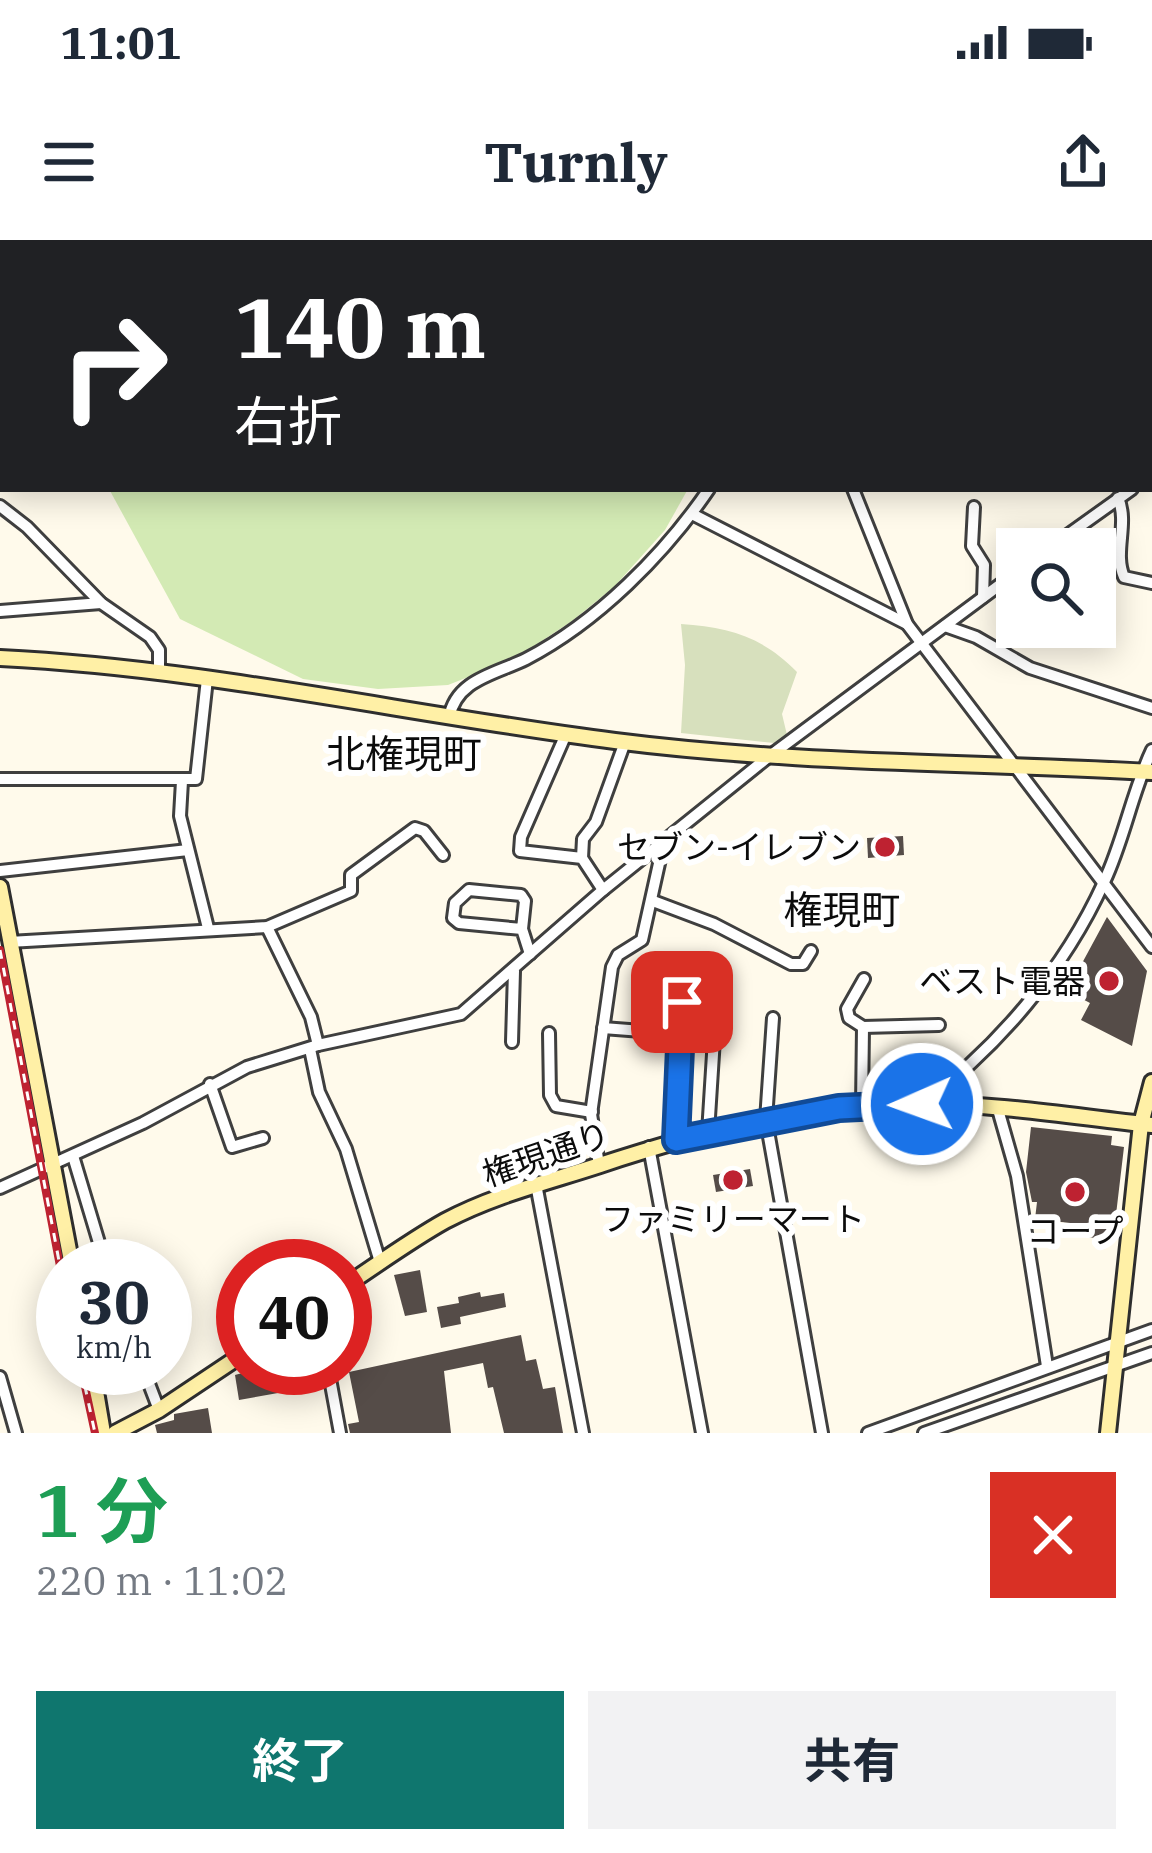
<!DOCTYPE html>
<html lang="ja">
<head>
<meta charset="utf-8">
<style>
	:root { --surface:#fff; --page:#f2f2f3; --text:#1f2937; --muted:#747a83; --accent:#0f766e }
	body { margin:0; font-family:"IBM Plex Serif","Noto Sans JP",serif; background:var(--page); color:var(--text); height:100vh; display:flex; flex-direction:column; font-size:45px; white-space:nowrap }
	* { box-sizing:border-box; margin:0 }
	p { font-size:39px; color:var(--muted) }
	.icon { flex:none; width:66px; height:66px; fill:none; stroke:currentColor; stroke-width:2; stroke-linecap:round; stroke-linejoin:round }
	.map { position:relative; height:1193px; overflow:hidden }
	.details { display:flex; flex-direction:column; background:var(--surface); flex:1 }
	.details>* { flex:none }
	.hud { position:absolute; left:0px; top:0px; width:1152px; height:252px; box-shadow:0 6px 30px #0003; background:#202124; color:#fff; overflow:hidden }
	.fabs { position:absolute; left:996px; top:288px; display:grid; gap:24px }
	.fabs a { display:grid; place-items:center; width:120px; height:120px; border-radius:0px; background:var(--surface); box-shadow:0 6px 30px #0003; font-size:60px }
	.speed { position:absolute; left:36px; top:999px; display:flex; gap:24px; font-size:60px; font-weight:700; text-align:center }
	.speed>* { display:grid; place-content:center; width:156px; height:156px; border-radius:50%; background:var(--surface); box-shadow:0 6px 30px #0003; line-height:1 }
	.speed small { font-size:30px; font-weight:400 }
	.speed .limit { border:18px solid #d22; background:#fff; color:#111 }
	.pin { position:absolute; display:grid; place-items:center; width:102px; height:102px; color:#fff; margin:-51px; border-radius:24px; box-shadow:0 6px 18px #0006 }
	.me { position:absolute; width:132px; margin:-66px; rotate:268deg; stroke-linejoin:round; filter:drop-shadow(0 0 9px #0008) }
	.turn { display:flex; align-items:center; gap:42px; height:252px; padding:0 36px; font-size:54px }
	.turn .icon { width:156px; height:156px; stroke-width:2.5 }
	.turn b { display:block; font-size:84px; line-height:102px }
	.round { display:grid; place-items:center; flex:none; width:126px; height:126px; border-radius:0px; background:var(--page) }
	.head { display:flex; align-items:center; justify-content:space-between; height:204px; padding:0 36px }
	h1 { font-size:72px; font-weight:700; line-height:90px; color:#1e9e55 }
	.primary-button { display:flex; gap:24px; margin-top:auto; padding:24px 36px }
	.primary-button a { flex:1; height:138px; border-radius:0px; background:var(--accent); color:#fff; font-size:48px; font-weight:700; line-height:138px; text-align:center }
	.primary-button a+a { background:var(--page); color:var(--text) }
	.status { display:flex; justify-content:space-between; align-items:center; height:84px; padding:0 60px; background:var(--surface); direction:ltr }
	.status svg { height:33px; fill:currentColor }
	header { display:flex; justify-content:space-between; align-items:center; height:156px; padding:0 36px; background:var(--surface); font-size:54px; font-weight:700 }
	.map>svg:first-child { display:block }
	.green { fill:#d3eab4 }
	.cemetery { fill:#d7e0bd }
	.building { fill:#554c48 }
	.lines { fill:none; stroke-linecap:round; stroke-linejoin:round }
	.street-casing { stroke:#3f3f3f; stroke-width:16 }
	.secondary-casing { stroke:#2e2e2e; stroke-width:20 }
	.street { stroke:#fff; stroke-width:10 }
	.secondary { stroke:#fff0a6; stroke-width:14 }
	.rail-casing { stroke:#be2231; stroke-width:8 }
	.rail { stroke:#fff; stroke-width:3; stroke-dasharray:9; stroke-linecap:butt }
	.route-casing { stroke:#114b97; stroke-width:30 }
	.route { stroke:#1a73e8; stroke-width:21 }
	.poi-dot { fill:#be2231; stroke:#fff; stroke-width:4.5 }
	.labels { text-anchor:middle; stroke-width:12; stroke-linejoin:round; paint-order:stroke }
	.poi-label { font-size:33px; fill:#0c0c0c; stroke:#fff; text-anchor:end }
	.street-label { font-size:33px; fill:#0c0c0c; stroke:#fff }
	.quarter-label { font-size:39px; fill:#0c0c0c; stroke:#fff }
</style>
</head>
<body>
<div class="status"><b>11:01</b><svg viewBox="0 0 49 12"><path d="M0 12V9h3v3zM5 12V6h3v6zM10 12V3h3v9zM15 12V0h3v12zM26 1h20v11H26zM47 4h2v5h-2z"/></svg></div>
<header><svg class="icon" aria-label="menu" viewBox="0 0 24 24"><path d="M4 6h16M4 12h16M4 18h16"/></svg>Turnly<svg class="icon" aria-label="share" viewBox="0 0 24 24"><path d="M12 15V3M7 8l5-5 5 5M5 13v7h14v-7"/></svg></header>
<div class="map">
<svg width="1152" height="1193" viewBox="0 0 1152 1193">
	<rect width="100%" height="100%" fill="#fffaeb"/>
	<g class="green">
		<path d="M154,0H796L153,3Z"/>
		<path d="M109,249H688L665,290L614,347L572,381L516,418L448,445L378,449L303,439L180,379Z"/>
	</g>
	<path class="cemetery" d="M681,384C729,387 763,397 797,432L782,474L787,495L774,503L681,493L685,425Z"/>
	<g class="building">
		<path d="M903,596L904,615L868,618L867,598Z"/>
		<path d="M1107,677L1147,731L1132,806L1081,780L1090,763L1067,751Z"/>
		<path d="M1031,887L1112,896L1111,905L1124,907L1113,1000L1078,996L1079,984L1035,979L1037,962H1032L1026,932Z"/>
		<path d="M750,929L753,946L716,952L713,935Z"/>
		<path d="M420,1030L427,1072L405,1076L394,1035Z"/>
		<path d="M480,1052L481,1057L504,1053L506,1067L460,1077L461,1084L441,1088L437,1067L459,1063L458,1057Z"/>
		<path d="M521,1095L526,1121L536,1119L543,1149L555,1147L563,1193H504L493,1147L488,1148L483,1123L444,1131L451,1193H350L348,1184L359,1182L349,1132Z"/>
		<path d="M261,1128H308L312,1147L239,1160L235,1135Z"/>
		<path d="M208,1168L212,1193H157L155,1185L174,1180V1174Z"/>
	</g>
	<g class="lines">
		<g class="street-casing">
			<g id="street">
				<path d="M811,3L812,0"/>
				<path d="M974,3V0"/>
				<path d="M1060,3V0"/>
				<path d="M1149,66L1152,67"/>
				<path d="M1149,133H1152"/>
				<path d="M1149,238L1152,236"/>
				<path d="M853,249L907,384L1152,707"/>
				<path d="M1118,258C1129,284 1113,312 1124,337L1152,343"/>
				<path d="M0,266L27,287L101,363L150,397L159,410V433"/>
				<path d="M974,267L972,306L984,325L983,357"/>
				<path d="M692,274L907,384"/>
				<path d="M1048,309L1132,249"/>
				<path d="M0,371L101,363"/>
				<path d="M945,386L976,397L1030,428L1152,468"/>
				<path d="M449,478C456,439 496,434 526,419C597,382 664,315 709,249"/>
				<path d="M566,494L521,597L520,611L582,618L603,650"/>
				<path d="M0,539H196L207,439"/>
				<path d="M182,541L180,576L208,688"/>
				<path d="M582,618L583,599L596,582L625,502"/>
				<path d="M0,631L188,610"/>
				<path d="M653,661L714,684L791,724H803L811,711"/>
				<path d="M267,687L311,777L318,805"/>
				<path d="M522,689L459,683L453,678L455,663L469,650L521,655L525,661L522,689L530,714"/>
				<path d="M9,702L267,687L351,651V635L415,588L424,591L443,615"/>
				<path d="M864,739L847,769L849,778L863,787L939,785"/>
				<path d="M773,778L766,880L822,1193"/>
				<path d="M603,788L681,794"/>
				<path d="M549,793L550,855L556,866L592,872"/>
				<path d="M512,802L514,731"/>
				<path d="M310,809L319,852L346,909L380,1022"/>
				<path d="M210,844L232,907L263,898"/>
				<path d="M922,864C998,807 1064,730 1104,642C1124,600 1132,552 1152,510"/>
				<path d="M997,866L1017,936L1047,1126"/>
				<path d="M862,867L863,787"/>
				<path d="M708,893L716,767"/>
				<path d="M676,900L682,762"/>
				<path d="M649,907L702,1193"/>
				<path d="M73,916L106,1026"/>
				<path d="M599,925L591,874L612,727L618,715L642,700L664,601"/>
				<path d="M536,944L583,1193"/>
				<path d="M0,948L143,883L247,827L318,805L461,774L603,650L767,518L1017,332"/>
				<path d="M143,1128L159,1170"/>
				<path d="M328,1128L340,1193"/>
				<path d="M0,1137L16,1193"/>
				<path d="M868,1193L1152,1090"/>
				<path d="M924,1193L1152,1113"/>
			</g>
		</g>
		<g class="secondary-casing">
			<g id="secondary">
				<path d="M0,418C207,428 410,475 615,501C794,524 972,522 1152,532"/>
				<path d="M0,647L72,1026"/>
				<path d="M345,1046C378,1024 411,1000 445,981C494,955 548,942 600,925C705,890 812,865 924,864C1001,864 1076,877 1152,885"/>
				<path d="M92,1128L103,1193"/>
				<path d="M115,1193L159,1170L243,1114"/>
				<path d="M1108,1193L1141,884L1152,842"/>
			</g>
		</g>
		<use href="#street" class="street"/>
		<use href="#secondary" class="secondary"/>
		<g class="rail-casing">
			<g id="rail">
				<path d="M0,710L63,1042"/>
				<path d="M81,1128L95,1193"/>
			</g>
		</g>
		<use href="#rail" class="rail"/>
	</g>
	<g class="lines">
		<g class="route-casing">
			<path id="route" d="M682,762L676,900L839,868L922,864"/>
		</g>
		<use href="#route" class="route"/>
	</g>
	<g class="poi-dot">
		<circle cx="885" cy="607" r="12"/>
		<circle cx="1109" cy="741" r="12"/>
		<circle cx="733" cy="940" r="12"/>
		<circle cx="1075" cy="952" r="12"/>
	</g>
	<g class="labels">
		<g class="poi-label">
			<text x="861" y="619">セブン-イレブン</text>
			<text x="1085" y="753">ベスト電器</text>
			<text x="733" y="991" text-anchor="middle">ファミリーマート</text>
			<text x="1075" y="1003" text-anchor="middle">コープ</text>
		</g>
		<g class="street-label">
			<text transform="translate(546 914) rotate(-19)" y="12">権現通り</text>
		</g>
		<g class="quarter-label">
			<text x="404" y="528">北権現町</text>
			<text x="842" y="684">権現町</text>
		</g>
	</g>
</svg>
<div class="fabs">
<a><svg class="icon" aria-label="search" viewBox="0 0 24 24"><circle cx="10" cy="10" r="6"/><path d="M15 15l6 6"/></svg></a>
</div>
<div class="speed"><div>30<small>km/h</small></div><div class="limit">40</div></div>
<div class="pin" style="left:682px;top:762px;background:#d93025"><svg class="icon" aria-label="arrive" viewBox="0 0 24 24"><path d="M6 21V4h12l-3 4 3 4H6"/></svg></div>
<svg class="me" style="left:922px;top:864px" viewBox="-20 -20 40 40"><circle r="17" fill="#1a73e8" stroke="#fff" stroke-width="3"/><path d="M0-11L8 9 0 5-8 9z" fill="#fff"/></svg>
<div class="hud">
<div class="turn"><svg class="icon" aria-label="right" viewBox="0 0 24 24"><path d="M7 20v-9h11M14 6l5 5-5 5"/></svg><div><b>140 m</b>右折</div></div>
</div>
</div>
<section class="details">
<div class="head"><div><h1>1 分</h1><p>220 m · 11:02</p></div><a class="round" style="background:#d93025;color:#fff"><svg class="icon" aria-label="close" viewBox="0 0 24 24"><path d="M6 6l12 12M18 6L6 18"/></svg></a></div>
<div class="primary-button"><a>終了</a><a>共有</a></div>
</section>
</body>
</html>
